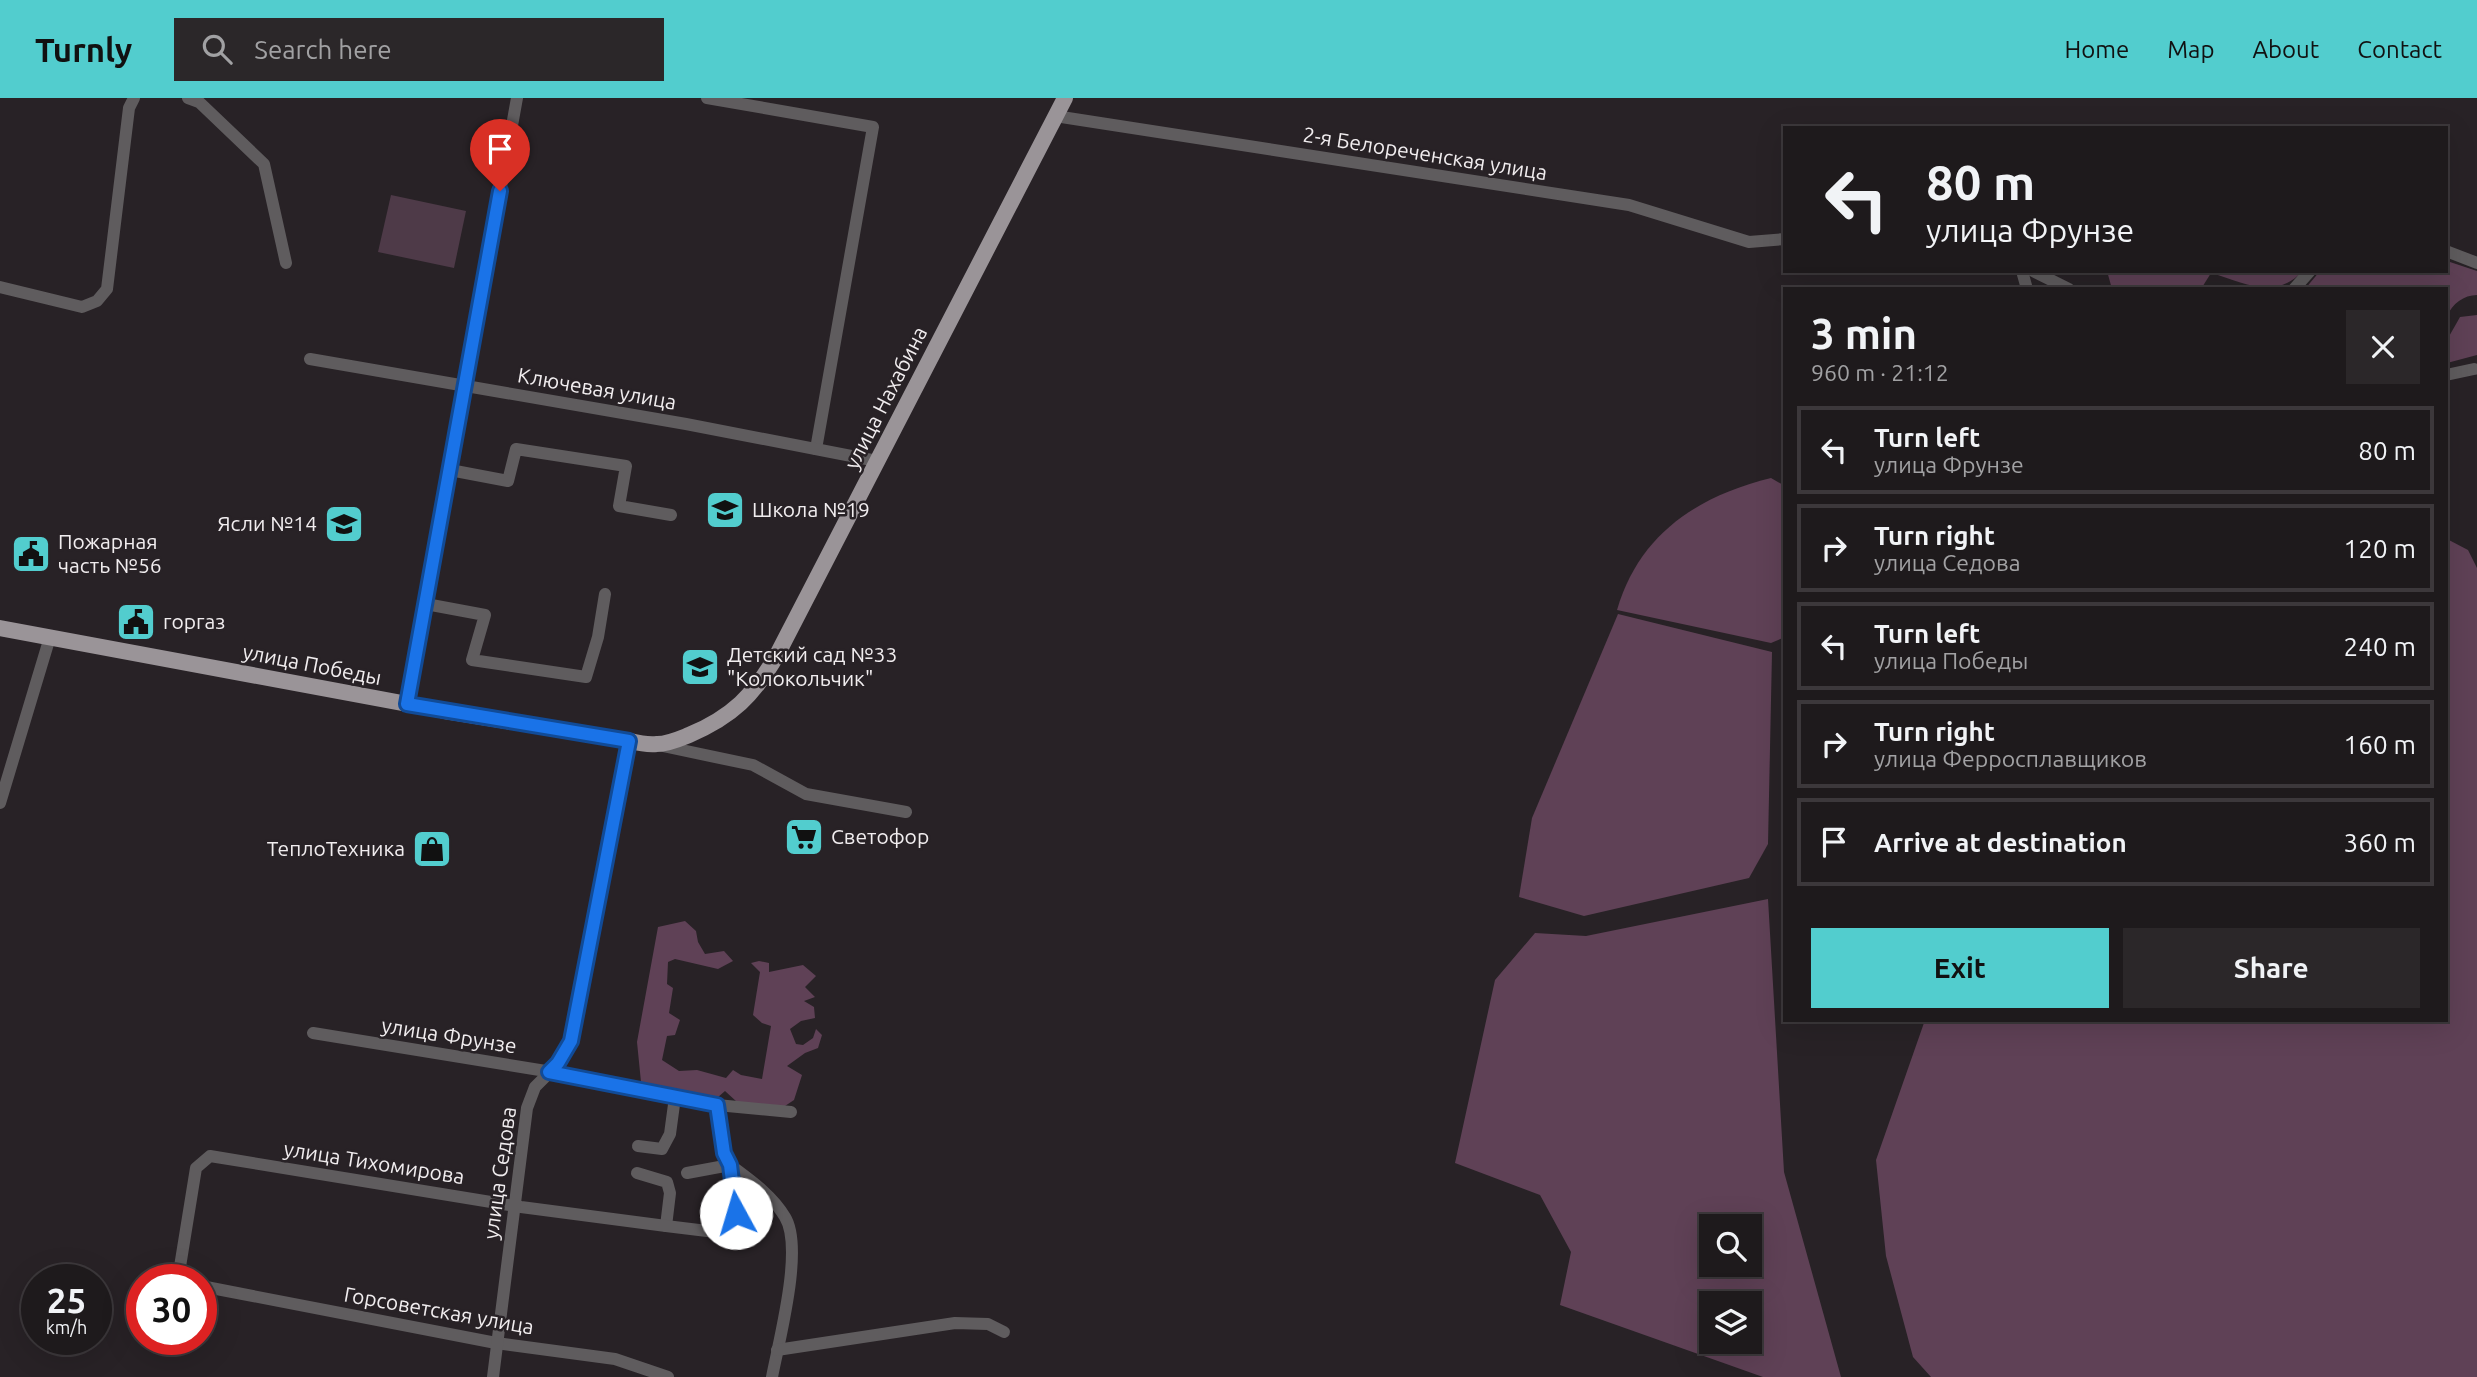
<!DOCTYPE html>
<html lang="en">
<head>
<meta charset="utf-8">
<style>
	:root { --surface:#1e1a1c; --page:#2b2729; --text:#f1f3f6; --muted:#a1a1a3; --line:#3c383b; --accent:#52cdce }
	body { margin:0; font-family:Ubuntu,sans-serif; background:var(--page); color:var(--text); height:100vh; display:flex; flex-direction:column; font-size:26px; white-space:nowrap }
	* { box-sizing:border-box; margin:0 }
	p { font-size:23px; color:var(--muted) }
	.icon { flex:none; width:38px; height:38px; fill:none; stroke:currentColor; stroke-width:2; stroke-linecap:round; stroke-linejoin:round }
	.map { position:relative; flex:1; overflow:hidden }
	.sheet { position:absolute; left:1783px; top:189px; width:665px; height:735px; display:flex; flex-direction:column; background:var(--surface); border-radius:0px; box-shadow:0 7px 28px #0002,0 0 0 2px var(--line) }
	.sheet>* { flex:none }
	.top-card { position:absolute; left:1783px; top:28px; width:665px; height:147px; border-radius:0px; box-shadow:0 7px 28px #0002,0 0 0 2px var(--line); background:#1e1a1c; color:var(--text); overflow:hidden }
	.controls { position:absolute; left:1699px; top:1116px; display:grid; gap:14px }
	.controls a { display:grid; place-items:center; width:63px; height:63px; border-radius:0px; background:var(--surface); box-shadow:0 7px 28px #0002,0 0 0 2px var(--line); font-size:35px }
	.speed { position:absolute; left:21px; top:1166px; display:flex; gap:14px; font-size:35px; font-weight:700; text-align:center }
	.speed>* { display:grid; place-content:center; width:91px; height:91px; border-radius:50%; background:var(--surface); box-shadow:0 7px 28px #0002,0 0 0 2px var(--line); line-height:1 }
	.speed small { font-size:18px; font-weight:400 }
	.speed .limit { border:10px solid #d22; background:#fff; color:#111 }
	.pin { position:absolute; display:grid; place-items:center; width:60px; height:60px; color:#fff; margin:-72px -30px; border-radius:50% 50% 50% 0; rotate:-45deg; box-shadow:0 0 7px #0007 }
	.pin .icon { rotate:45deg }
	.me { position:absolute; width:77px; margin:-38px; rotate:354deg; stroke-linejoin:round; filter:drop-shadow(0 0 5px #0008) }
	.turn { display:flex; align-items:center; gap:24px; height:147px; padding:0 28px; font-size:32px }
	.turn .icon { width:91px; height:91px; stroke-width:2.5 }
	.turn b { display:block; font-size:49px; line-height:60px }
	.round { display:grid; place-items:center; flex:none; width:74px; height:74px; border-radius:0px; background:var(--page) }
	.headline { display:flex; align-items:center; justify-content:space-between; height:119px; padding:0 28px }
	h1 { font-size:42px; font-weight:700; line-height:52px }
	.cta { display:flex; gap:14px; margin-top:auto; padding:14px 28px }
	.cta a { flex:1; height:80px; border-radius:0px; background:var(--accent); color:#111; font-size:28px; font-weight:700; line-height:80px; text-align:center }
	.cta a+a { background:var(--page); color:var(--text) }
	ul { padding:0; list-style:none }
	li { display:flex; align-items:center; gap:21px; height:88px; margin:0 14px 10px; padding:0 14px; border:4px solid var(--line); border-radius:0px }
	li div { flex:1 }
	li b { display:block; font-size:26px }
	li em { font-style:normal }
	header { display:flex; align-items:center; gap:42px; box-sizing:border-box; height:98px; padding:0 35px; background:var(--accent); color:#111 }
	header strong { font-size:33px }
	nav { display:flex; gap:38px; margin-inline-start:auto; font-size:24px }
	.search { width:490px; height:63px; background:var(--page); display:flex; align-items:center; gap:18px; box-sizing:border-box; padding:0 24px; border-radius:0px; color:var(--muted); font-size:26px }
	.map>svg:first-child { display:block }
	.green { fill:#4e3a48 }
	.forest { fill:#5f4156; fill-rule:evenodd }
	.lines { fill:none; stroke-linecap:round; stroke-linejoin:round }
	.minor { stroke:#5f5c5e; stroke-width:12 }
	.major { stroke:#9a9498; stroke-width:16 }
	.route-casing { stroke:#114b97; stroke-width:18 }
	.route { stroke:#1a73e8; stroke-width:12 }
	.labels { text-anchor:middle; stroke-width:5; stroke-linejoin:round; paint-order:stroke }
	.street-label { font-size:21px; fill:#f1edef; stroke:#282226 }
	.poi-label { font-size:21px; fill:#f1edef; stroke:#282226; text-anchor:start }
</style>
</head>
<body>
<header>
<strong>Turnly</strong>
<div class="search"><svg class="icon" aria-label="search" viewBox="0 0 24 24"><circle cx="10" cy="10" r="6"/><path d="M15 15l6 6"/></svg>Search here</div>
<nav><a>Home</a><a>Map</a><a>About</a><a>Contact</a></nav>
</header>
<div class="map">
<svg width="2477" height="1279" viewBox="0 0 2477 1279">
	<rect width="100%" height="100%" fill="#282226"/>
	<path class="green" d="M391,97L466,113L454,170L378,154Z"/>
	<g class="forest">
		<path d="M2447,163L2477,173V197C2464,197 2452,206 2447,218L2446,191H2305L2320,173H2446Z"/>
		<path d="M2107,173H2303C2274,203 2246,185 2211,175L2201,191H2112Z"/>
		<path d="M2477,217V257L2447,265V242L2460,219Z"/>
		<path d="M1771,380L1785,388V539L1771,545L1617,512C1639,436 1698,398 1771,380Z"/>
		<path d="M2447,441L2468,452L2477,470V1279H1931L1913,1259L1886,1158L1876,1062L1925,922H2446Z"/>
		<path d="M1618,516L1772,554L1768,746L1749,780L1584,818L1519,799L1532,720Z"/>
		<path d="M1768,801L1784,1074L1841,1279H1763L1560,1207L1571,1154L1540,1097L1455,1065L1495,882L1535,835L1586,838ZM1712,1129H1750V1167H1712ZM1712,1206H1750V1244H1712Z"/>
		<path d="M685,823L696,833L698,844L705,856L724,853L733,863L718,871L675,861L668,864L667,886L673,890L669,915L680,922L675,937L667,938L662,962L679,973L697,972L726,980L733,972L741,977L762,981L771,928L762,925L753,917L760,874L751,865L759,863L769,865V874L803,867L816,878L805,889L815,899L804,903L814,909L815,920L801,923L790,931L796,946L803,947L813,940L816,931L822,937L818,950L805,955L787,968L802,977L794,1002L782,1010L737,1004L725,993L717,1000L641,984L637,944L658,829Z"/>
	</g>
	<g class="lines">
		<g class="minor">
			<path d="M188,0L199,4L264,66L286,165"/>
			<path d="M707,0L873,29L816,351"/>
			<path d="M1055,18L1629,107L1749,144L1785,141"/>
			<path d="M2446,153L2477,165"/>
			<path d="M2022,173L2027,191"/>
			<path d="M2033,173L2069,191"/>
			<path d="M0,189L82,209L97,203L107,191L129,10L134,0"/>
			<path d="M2294,191L2310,173"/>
			<path d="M310,261L686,326L877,363"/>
			<path d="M2446,277L2474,271"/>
			<path d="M450,372L508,383L516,351L626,368L619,408L671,417"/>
			<path d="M426,506L485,517L472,562L586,579L598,539L605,496"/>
			<path d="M407,606L517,0"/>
			<path d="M658,647L753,667L806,696L906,714"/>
			<path d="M0,705L50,539"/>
			<path d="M313,935L558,975L717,1007L791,1014"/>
			<path d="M638,1048L662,1051L670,1036L675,999"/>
			<path d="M730,1067C750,1082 772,1097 785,1119C804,1150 779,1242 772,1279"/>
			<path d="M637,1075L667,1084L670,1095L666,1128"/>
			<path d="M687,1075L730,1067"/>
			<path d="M178,1181L196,1070L210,1058L521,1109L666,1128L707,1133L736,1115L730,1067L724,1055L717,1007"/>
			<path d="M201,1188L496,1245L615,1261L668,1279"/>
			<path d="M777,1252L955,1225L988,1226L1004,1234"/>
			<path d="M493,1279L527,1010L535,989L558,966L571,943L630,643"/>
		</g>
		<path class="major" d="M0,530L445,613L630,643C638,645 648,647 657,646C668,646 679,641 689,637C732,619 754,597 777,557L1065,0"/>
	</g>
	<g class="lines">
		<g class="route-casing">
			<path id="route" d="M500,93L407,606L629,643L571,943L558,965L549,974L717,1007L724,1055L730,1067L736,1115"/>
		</g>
		<use href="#route" class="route"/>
	</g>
	<defs>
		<g id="school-square" transform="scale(2.0125)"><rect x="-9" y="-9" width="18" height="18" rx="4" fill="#52cdce" stroke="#282226"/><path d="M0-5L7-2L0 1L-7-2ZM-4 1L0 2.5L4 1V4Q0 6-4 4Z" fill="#111"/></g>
		<g id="civic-square" transform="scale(2.0125)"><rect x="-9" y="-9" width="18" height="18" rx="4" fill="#52cdce" stroke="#282226"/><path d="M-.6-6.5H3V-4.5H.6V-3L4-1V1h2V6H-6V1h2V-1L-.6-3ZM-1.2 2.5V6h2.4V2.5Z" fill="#111"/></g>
		<g id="supermarket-square" transform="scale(2.0125)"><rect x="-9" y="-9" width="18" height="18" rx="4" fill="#52cdce" stroke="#282226"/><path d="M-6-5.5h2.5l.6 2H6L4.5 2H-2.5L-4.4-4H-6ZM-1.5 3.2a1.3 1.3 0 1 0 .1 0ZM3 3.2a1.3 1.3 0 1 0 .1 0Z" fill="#111"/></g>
		<g id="shop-square" transform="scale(2.0125)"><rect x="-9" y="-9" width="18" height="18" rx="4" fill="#52cdce" stroke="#282226"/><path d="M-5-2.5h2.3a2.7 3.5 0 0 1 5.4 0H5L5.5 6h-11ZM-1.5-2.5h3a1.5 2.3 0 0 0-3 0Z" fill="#111"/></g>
	</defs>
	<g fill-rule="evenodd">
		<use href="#school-square" x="725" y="412"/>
		<use href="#school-square" x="344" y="426"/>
		<use href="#civic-square" x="31" y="456"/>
		<use href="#civic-square" x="136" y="524"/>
		<use href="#school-square" x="700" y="569"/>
		<use href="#supermarket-square" x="804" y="739"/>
		<use href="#shop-square" x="432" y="751"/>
	</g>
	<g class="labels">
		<g class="street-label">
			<text transform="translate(1425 56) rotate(9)" y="7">2-я Белореченская улица</text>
			<text transform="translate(597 291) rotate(10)" y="7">Ключевая улица</text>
			<text transform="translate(886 300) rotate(-63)" y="7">улица Нахабина</text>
			<text transform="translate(312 567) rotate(11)" y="7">улица Победы</text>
			<text transform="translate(449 938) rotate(9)" y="7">улица Фрунзе</text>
			<text transform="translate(374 1065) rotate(9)" y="7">улица Тихомирова</text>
			<text transform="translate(500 1075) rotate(-82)" y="7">улица Седова</text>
			<text transform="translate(439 1213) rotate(10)" y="7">Горсоветская улица</text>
		</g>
		<g class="poi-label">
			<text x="752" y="419">Школа №19</text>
			<text x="317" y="433" text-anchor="end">Ясли №14</text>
			<text x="58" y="451">Пожарная<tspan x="58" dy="24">часть №56</tspan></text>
			<text x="163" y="531">горгаз</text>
			<text x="727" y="564">Детский сад №33<tspan x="727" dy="24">"Колокольчик"</tspan></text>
			<text x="831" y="746">Светофор</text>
			<text x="405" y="758" text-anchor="end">ТеплоТехника</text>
		</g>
	</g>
</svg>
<div class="controls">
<a><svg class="icon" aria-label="search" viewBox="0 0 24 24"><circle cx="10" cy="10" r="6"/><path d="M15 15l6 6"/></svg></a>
<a><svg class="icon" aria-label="layers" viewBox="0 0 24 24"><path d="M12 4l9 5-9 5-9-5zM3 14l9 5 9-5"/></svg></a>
</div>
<div class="speed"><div>25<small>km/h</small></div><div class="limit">30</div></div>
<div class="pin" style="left:500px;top:93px;background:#d93025"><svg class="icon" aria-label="arrive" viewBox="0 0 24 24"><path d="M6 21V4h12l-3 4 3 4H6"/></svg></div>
<svg class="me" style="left:736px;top:1115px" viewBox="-20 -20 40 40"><circle r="19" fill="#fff"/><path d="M0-13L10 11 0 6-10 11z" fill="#1a73e8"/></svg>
<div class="top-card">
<div class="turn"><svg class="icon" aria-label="left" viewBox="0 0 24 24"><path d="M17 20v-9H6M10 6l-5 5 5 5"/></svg><div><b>80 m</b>улица Фрунзе</div></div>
</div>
<section class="sheet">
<div class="headline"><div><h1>3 min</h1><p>960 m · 21:12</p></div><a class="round"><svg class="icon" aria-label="close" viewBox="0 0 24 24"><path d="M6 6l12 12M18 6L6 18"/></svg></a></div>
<ul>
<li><svg class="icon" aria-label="left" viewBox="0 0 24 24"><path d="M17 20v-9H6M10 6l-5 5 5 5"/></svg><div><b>Turn left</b><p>улица Фрунзе</p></div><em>80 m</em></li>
<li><svg class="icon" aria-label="right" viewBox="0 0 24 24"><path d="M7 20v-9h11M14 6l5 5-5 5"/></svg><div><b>Turn right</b><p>улица Седова</p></div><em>120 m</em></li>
<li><svg class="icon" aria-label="left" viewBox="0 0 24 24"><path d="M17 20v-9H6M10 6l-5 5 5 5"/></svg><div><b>Turn left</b><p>улица Победы</p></div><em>240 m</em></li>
<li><svg class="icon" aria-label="right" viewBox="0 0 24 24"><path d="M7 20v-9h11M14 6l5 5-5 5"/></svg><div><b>Turn right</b><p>улица Ферросплавщиков</p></div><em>160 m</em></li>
<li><svg class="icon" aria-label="arrive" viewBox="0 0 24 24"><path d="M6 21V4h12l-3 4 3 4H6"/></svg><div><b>Arrive at destination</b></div><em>360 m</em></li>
</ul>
<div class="cta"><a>Exit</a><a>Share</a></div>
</section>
</div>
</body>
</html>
